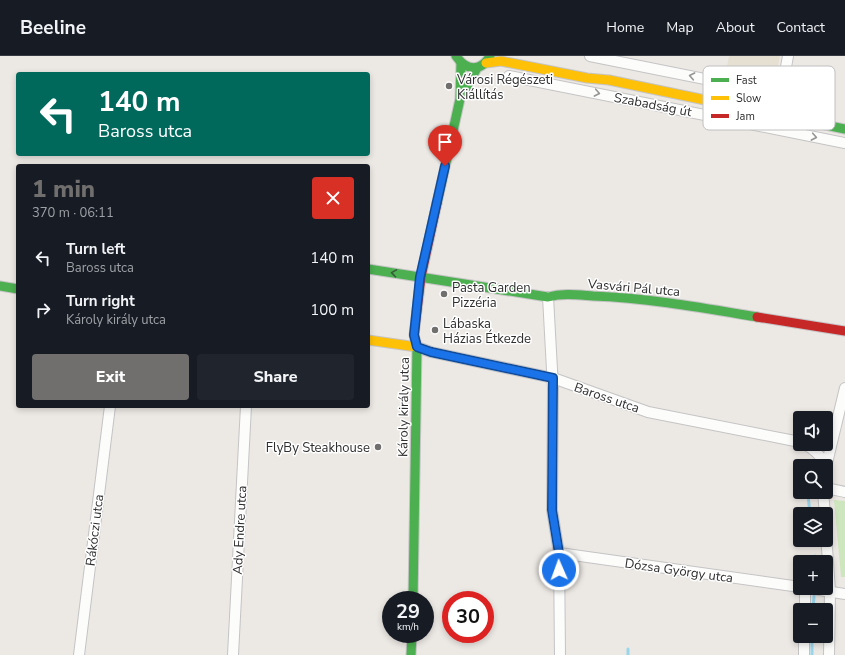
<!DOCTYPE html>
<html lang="en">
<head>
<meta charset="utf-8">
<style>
	:root { --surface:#171b24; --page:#20242c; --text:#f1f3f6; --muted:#9ea1a6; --line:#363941; --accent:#706f6e }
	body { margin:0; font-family:"Nunito Sans",sans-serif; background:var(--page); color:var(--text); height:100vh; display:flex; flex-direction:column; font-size:15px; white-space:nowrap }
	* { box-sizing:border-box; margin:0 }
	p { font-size:13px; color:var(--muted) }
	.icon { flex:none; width:22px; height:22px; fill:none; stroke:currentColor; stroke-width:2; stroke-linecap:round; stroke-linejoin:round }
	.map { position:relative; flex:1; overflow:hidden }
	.side { position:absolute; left:16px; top:108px; width:354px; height:244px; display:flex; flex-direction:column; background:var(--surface); border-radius:4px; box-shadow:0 2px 6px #0003 }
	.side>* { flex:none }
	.top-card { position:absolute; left:16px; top:16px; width:354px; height:84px; border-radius:4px; box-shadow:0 2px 6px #0003; background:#00695c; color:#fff; overflow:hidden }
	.fabs { position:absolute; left:793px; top:355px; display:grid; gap:8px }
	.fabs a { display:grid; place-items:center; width:40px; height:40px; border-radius:4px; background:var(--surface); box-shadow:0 2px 6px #0003; font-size:20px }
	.speed { position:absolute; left:382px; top:535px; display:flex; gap:8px; font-size:20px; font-weight:700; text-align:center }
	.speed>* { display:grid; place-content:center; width:52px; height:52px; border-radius:50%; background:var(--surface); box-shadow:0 2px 6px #0003; line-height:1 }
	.speed small { font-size:10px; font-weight:400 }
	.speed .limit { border:6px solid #d22; background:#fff; color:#111 }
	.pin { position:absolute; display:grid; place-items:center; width:34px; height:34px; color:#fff; margin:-41px -17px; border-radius:50% 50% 50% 0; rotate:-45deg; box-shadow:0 0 4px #0007 }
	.pin .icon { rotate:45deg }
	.me { position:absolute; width:44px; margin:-22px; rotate:358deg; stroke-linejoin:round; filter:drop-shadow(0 0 3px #0008) }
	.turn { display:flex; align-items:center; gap:14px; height:84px; padding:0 16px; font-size:18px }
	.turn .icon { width:52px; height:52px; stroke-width:2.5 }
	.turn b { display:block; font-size:28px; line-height:34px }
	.round { display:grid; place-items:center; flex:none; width:42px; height:42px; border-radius:4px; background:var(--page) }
	.head { display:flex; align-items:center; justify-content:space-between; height:68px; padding:0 16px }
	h1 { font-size:24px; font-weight:800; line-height:30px; color:var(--accent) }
	.button { display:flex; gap:8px; margin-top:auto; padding:8px 16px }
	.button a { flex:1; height:46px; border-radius:4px; background:var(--accent); color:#fff; font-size:16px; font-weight:800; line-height:46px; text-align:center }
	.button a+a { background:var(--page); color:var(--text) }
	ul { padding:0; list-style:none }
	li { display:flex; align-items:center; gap:12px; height:52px; padding:0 16px }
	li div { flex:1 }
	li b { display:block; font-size:15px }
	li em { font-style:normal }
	header { display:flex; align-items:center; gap:24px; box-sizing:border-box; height:56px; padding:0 20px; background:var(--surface); border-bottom:1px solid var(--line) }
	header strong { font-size:19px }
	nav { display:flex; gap:22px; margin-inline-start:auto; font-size:14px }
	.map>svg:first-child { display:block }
	.education { fill:#e6e0d3 }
	.green { fill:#cee6be }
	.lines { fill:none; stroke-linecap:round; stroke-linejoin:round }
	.stream { stroke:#99d6ec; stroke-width:3 }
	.street-casing { stroke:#c5c4c5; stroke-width:12 }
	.fast-casing { stroke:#c5c4c5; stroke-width:11 }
	.slow-casing { stroke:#c5c4c5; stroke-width:11 }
	.jam-casing { stroke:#c5c4c5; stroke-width:11 }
	.street { stroke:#fcfcfb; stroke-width:10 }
	.fast { stroke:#4caf50; stroke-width:9 }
	.slow { stroke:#ffc107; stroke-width:9 }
	.jam { stroke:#c62828; stroke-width:9 }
	.oneway { stroke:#959594 }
	.oneway2 { stroke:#385b3a }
	.route-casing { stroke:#114b97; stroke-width:10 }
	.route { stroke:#1a73e8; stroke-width:7 }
	.poi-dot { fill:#706f6e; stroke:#fff; stroke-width:1.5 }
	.labels { text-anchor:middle; stroke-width:3; stroke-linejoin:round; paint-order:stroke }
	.poi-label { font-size:13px; fill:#2e2e2e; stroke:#fff; text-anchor:start }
	.street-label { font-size:13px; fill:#2e2e2e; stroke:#fff }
	.key { fill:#fff; stroke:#c0c0c0; stroke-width:1 }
	.key-label { font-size:11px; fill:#2e2e2e }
</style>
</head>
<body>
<header>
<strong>Beeline</strong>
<nav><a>Home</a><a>Map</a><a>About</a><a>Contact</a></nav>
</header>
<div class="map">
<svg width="845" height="599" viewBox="0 0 845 599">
	<rect width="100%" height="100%" fill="#ece8e4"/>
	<path class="education" d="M729,0H780L774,30L725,20Z"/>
	<path class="green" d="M834,444L845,445V521H841Z"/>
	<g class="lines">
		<g class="stream">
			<path d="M808,439L810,458"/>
			<path d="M815,502V500"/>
			<path d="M813,554L814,540"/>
			<path d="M628,599V593"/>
			<path d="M812,599V580"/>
		</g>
		<g class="street-casing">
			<g id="street">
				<path d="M590,0L785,39"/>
				<path d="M509,20L845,87"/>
				<path d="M780,59L786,34L784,22L788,0"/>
				<path d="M548,241L553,332L552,454L559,497L560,599"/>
				<path d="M417,291L431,296L553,322L648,356L800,386"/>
				<path d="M804,388C814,393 820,399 826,408"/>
				<path d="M826,411L845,332"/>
				<path d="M826,432L845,436"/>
				<path d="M823,436L825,458"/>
				<path d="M826,478L830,535L829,599"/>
				<path d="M559,497L800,531"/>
				<path d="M807,532L845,538"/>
				<path d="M805,554V532"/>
				<path d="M79,599L110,350"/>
				<path d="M233,599L246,350"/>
				<path d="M804,599V580"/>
			</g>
		</g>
		<g class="fast-casing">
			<g id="fast">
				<path d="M456,0C466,15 481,16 490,0"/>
				<path d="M461,41L477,12"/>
				<path d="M763,56L845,73"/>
				<path d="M437,147L460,43L461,7"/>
				<path d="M368,213L548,241C563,237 578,239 593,240C648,242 703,252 757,261"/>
				<path d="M0,230L18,233"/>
				<path d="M413,544L417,290"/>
				<path d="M411,599L412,578"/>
			</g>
		</g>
		<g class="slow-casing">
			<g id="slow">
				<path d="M486,7L501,5L587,22L609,24L763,56"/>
				<path d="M368,284L417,291"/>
			</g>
		</g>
		<g class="jam-casing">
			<g id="jam">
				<path d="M757,261L845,275"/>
				<path d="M417,290L414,279L421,221L437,147"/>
			</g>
		</g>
		<use href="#street" class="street"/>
		<use href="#fast" class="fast"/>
		<use href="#slow" class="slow"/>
		<use href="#jam" class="jam"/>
	</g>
	<defs><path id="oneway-chevron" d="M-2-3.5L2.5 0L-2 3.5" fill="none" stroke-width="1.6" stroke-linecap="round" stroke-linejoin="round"/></defs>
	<g class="oneway">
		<use href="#oneway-chevron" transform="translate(692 20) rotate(-169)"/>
		<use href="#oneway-chevron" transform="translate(597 37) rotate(11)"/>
		<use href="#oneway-chevron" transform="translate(814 81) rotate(11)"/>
	</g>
	<use class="oneway2" href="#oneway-chevron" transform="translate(394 217) rotate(-171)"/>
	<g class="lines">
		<g class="route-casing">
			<path id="route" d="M445,110L420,221L414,279L417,291L431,296L553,322L552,454L559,497V514"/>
		</g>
		<use href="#route" class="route"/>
	</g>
	<g class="poi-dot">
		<circle cx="449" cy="30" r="4"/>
		<circle cx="444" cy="238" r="4"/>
		<circle cx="435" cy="274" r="4"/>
		<circle cx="378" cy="391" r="4"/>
	</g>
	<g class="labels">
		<g class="poi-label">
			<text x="457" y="28">Városi Régészeti<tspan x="457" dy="15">Kiállítás</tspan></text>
			<text x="452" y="236">Pasta Garden<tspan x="452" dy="15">Pizzéria</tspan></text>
			<text x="443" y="272">Lábaska<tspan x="443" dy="15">Házias Étkezde</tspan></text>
			<text x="370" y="396" text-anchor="end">FlyBy Steakhouse</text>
		</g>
		<g class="street-label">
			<text transform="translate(653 48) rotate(11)" y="5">Szabadság út</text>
			<text transform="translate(634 231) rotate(5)" y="5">Vasvári Pál utca</text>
			<text transform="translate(607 341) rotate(19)" y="5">Baross utca</text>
			<text transform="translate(403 351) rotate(-89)" y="5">Károly király utca</text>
			<text transform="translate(94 474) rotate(-83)" y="5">Rákóczi utca</text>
			<text transform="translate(239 474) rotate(-87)" y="5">Ady Endre utca</text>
			<text transform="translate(679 514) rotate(8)" y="5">Dózsa György utca</text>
		</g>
	</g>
	<rect x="703" y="10" width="132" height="64" rx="6" class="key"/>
	<rect x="711" y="22" width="18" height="4" fill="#4caf50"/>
	<rect x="711" y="40" width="18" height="4" fill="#ffc107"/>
	<rect x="711" y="58" width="18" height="4" fill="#c62828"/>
	<g class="key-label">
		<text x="736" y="28">Fast</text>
		<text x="736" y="46">Slow</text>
		<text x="736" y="64">Jam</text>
	</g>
</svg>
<div class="fabs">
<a><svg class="icon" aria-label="sound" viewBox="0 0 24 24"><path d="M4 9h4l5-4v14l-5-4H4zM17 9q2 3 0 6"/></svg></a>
<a><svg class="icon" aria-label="search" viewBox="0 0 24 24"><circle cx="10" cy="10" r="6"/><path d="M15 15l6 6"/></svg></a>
<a><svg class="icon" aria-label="layers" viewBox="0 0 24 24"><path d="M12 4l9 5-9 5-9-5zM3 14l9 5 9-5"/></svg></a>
<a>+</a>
<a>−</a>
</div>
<div class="speed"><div>29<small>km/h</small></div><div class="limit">30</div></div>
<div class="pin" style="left:445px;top:110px;background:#d93025"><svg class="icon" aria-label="arrive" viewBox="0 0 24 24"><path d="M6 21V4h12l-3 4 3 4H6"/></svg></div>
<svg class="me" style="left:559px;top:514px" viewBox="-20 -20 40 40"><circle r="17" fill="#1a73e8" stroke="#fff" stroke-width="3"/><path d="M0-11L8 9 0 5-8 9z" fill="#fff"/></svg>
<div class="top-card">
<div class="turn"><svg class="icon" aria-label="left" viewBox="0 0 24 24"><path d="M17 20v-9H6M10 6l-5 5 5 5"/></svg><div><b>140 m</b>Baross utca</div></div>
</div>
<section class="side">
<div class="head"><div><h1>1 min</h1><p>370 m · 06:11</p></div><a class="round" style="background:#d93025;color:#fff"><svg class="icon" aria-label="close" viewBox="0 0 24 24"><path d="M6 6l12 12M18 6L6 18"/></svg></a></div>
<ul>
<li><svg class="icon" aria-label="left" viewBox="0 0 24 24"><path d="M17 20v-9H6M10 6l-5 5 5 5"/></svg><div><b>Turn left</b><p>Baross utca</p></div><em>140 m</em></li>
<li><svg class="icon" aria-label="right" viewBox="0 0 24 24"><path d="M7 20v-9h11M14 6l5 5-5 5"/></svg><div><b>Turn right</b><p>Károly király utca</p></div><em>100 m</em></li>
</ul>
<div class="button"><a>Exit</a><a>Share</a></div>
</section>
</div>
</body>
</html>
